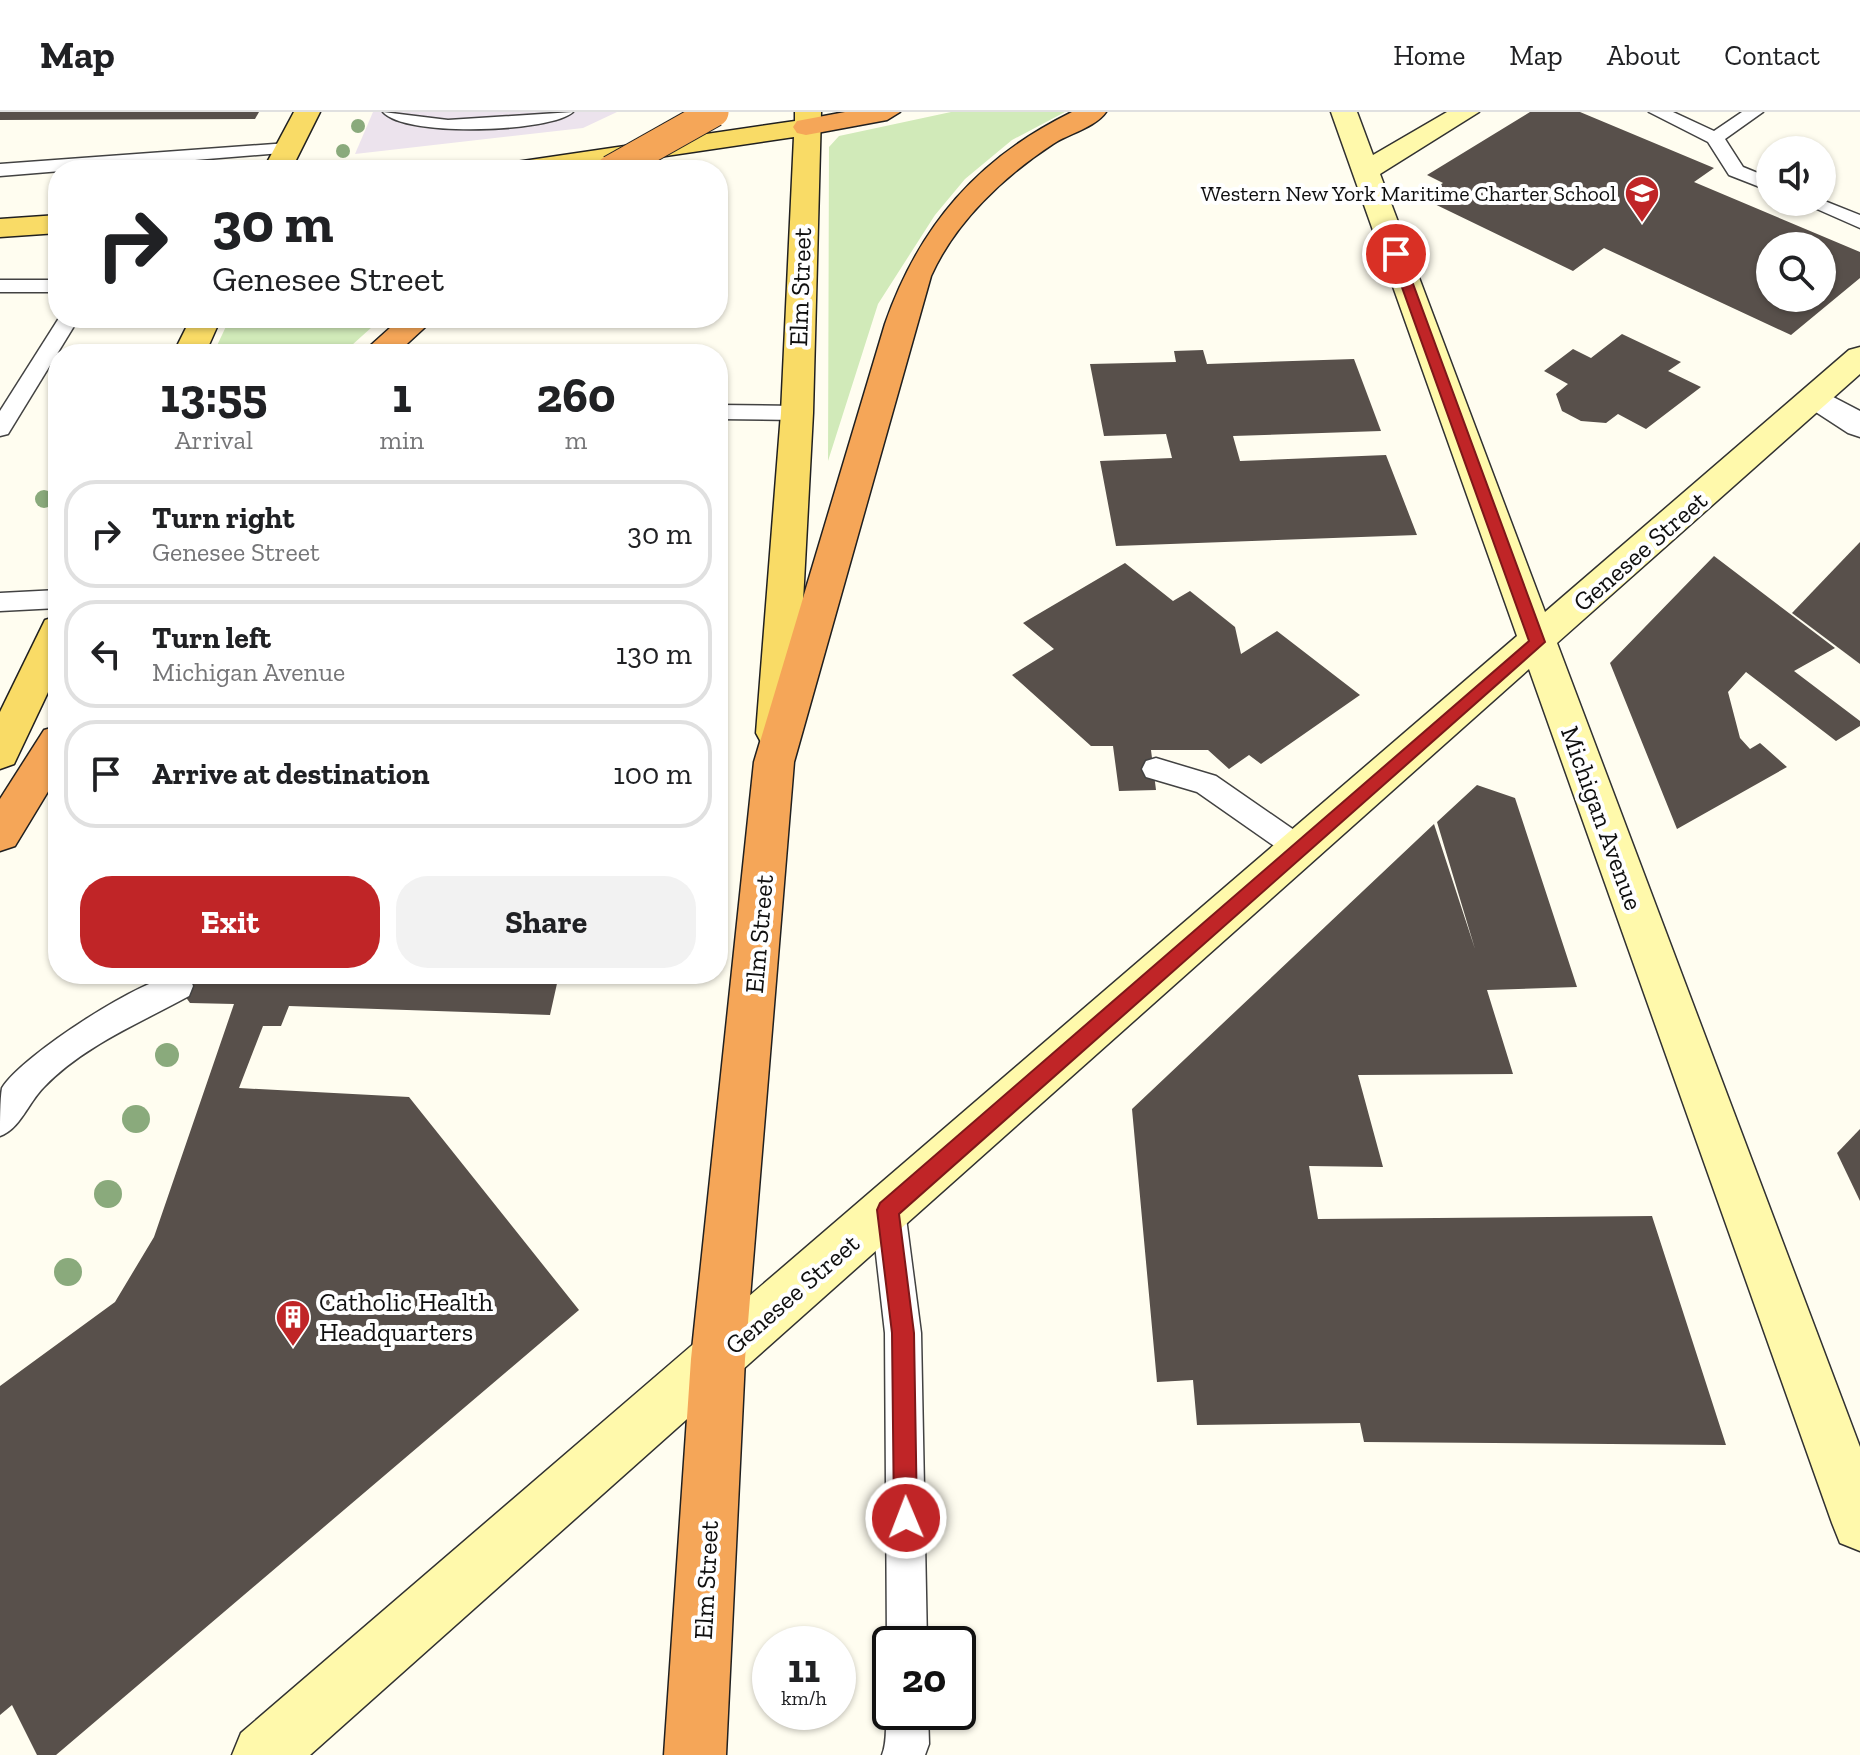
<!DOCTYPE html>
<html lang="en">
<head>
<meta charset="utf-8">
<style>
	:root { --surface:#fff; --page:#f2f2f2; --text:#202124; --muted:#757577; --line:#e0e0e0; --accent:#c02527 }
	body { margin:0; font-family:"Zilla Slab",serif; background:var(--page); color:var(--text); height:100vh; display:flex; flex-direction:column; font-size:30px; white-space:nowrap }
	* { box-sizing:border-box; margin:0 }
	p { font-size:26px; color:var(--muted) }
	.icon { flex:none; width:44px; height:44px; fill:none; stroke:currentColor; stroke-width:2; stroke-linecap:round; stroke-linejoin:round }
	.map { position:relative; flex:1; overflow:hidden }
	.panel { position:absolute; left:48px; top:232px; width:680px; height:640px; display:flex; flex-direction:column; background:var(--surface); border-radius:32px; box-shadow:0 2px 6px #0004 }
	.panel>* { flex:none }
	.banner { position:absolute; left:48px; top:48px; width:680px; height:168px; border-radius:32px; box-shadow:0 2px 6px #0004; background:#fff; color:var(--text); overflow:hidden }
	.controls { position:absolute; left:1756px; top:24px; display:grid; gap:16px }
	.controls a { display:grid; place-items:center; width:80px; height:80px; border-radius:50%; background:var(--surface); box-shadow:0 2px 6px #0004; font-size:40px }
	.speed { position:absolute; left:752px; top:1514px; display:flex; gap:16px; font-size:40px; font-weight:700; text-align:center }
	.speed>* { display:grid; place-content:center; width:104px; height:104px; border-radius:50%; background:var(--surface); box-shadow:0 2px 6px #0004; line-height:1 }
	.speed small { font-size:20px; font-weight:400 }
	.speed .limit { border:4px solid #111; border-radius:12px; background:#fff; color:#111 }
	.pin { position:absolute; display:grid; place-items:center; width:68px; height:68px; color:#fff; margin:-34px; border:4px solid #fff; border-radius:50%; box-shadow:0 2px 8px #0007 }
	.me { position:absolute; width:88px; margin:-44px; rotate:359deg; stroke-linejoin:round; filter:drop-shadow(0 0 6px #0008) }
	.turn { display:flex; align-items:center; gap:28px; height:168px; padding:0 32px; font-size:36px }
	.turn .icon { width:104px; height:104px; stroke-width:2.5 }
	.turn b { display:block; font-size:56px; line-height:68px }
	.eta { display:flex; justify-content:space-evenly; align-items:center; height:136px; text-align:center }
	.eta b { font-size:48px; font-weight:700; line-height:56px }
	.primary-button { display:flex; gap:16px; margin-top:auto; padding:16px 32px }
	.primary-button a { flex:1; height:92px; border-radius:32px; background:var(--accent); color:#fff; font-size:32px; font-weight:700; line-height:92px; text-align:center }
	.primary-button a+a { background:var(--page); color:var(--text) }
	ul { padding:0; list-style:none }
	li { display:flex; align-items:center; gap:24px; height:108px; margin:0 16px 12px; padding:0 16px; border:4px solid var(--line); border-radius:32px }
	li div { flex:1 }
	li b { display:block; font-size:30px }
	li em { font-style:normal }
	header { display:flex; align-items:center; gap:48px; box-sizing:border-box; height:112px; padding:0 40px; background:var(--surface); border-bottom:2px solid var(--line) }
	header strong { font-size:38px }
	nav { display:flex; gap:44px; margin-inline-start:auto; font-size:28px }
	.map>svg:first-child { display:block }
	.industrial { fill:#ece3ed }
	.green { fill:#d1eab9 }
	.building { fill:#58504b; fill-rule:evenodd }
	.lines { fill:none; stroke-linecap:round; stroke-linejoin:round }
	.lane-casing { stroke:#424242; stroke-width:3 }
	.street-casing { stroke:#424242; stroke-width:3 }
	.secondary-casing { stroke:#313131; stroke-width:3 }
	.primary-casing { stroke:#202020; stroke-width:3 }
	.highway-casing { stroke:#202020; stroke-width:3 }
	.lane { fill:#fff; fill-rule:evenodd }
	.street { fill:#fff; fill-rule:evenodd }
	.secondary { fill:#fff9ab; fill-rule:evenodd }
	.primary { fill:#f9db66; fill-rule:evenodd }
	.highway { fill:#f5a658; fill-rule:evenodd }
	.highway-bridge-casing { stroke:#202020; stroke-width:31; stroke-linecap:butt }
	.highway-bridge { stroke:#f5a658; stroke-width:29 }
	.tree { fill:#8aaa7c }
	.route { fill:#c02527; stroke:#7d1819; stroke-width:2 }
	.labels { text-anchor:middle; stroke-width:8; stroke-linejoin:round; paint-order:stroke }
	.far-poi-label { font-size:22px; fill:#0f0f0f; stroke:#fff; text-anchor:end }
	.street-label { font-size:26px; fill:#0f0f0f; stroke:#fff }
	.poi-label { font-size:26px; fill:#0f0f0f; stroke:#fff; text-anchor:start }
</style>
</head>
<body>
<header>
<strong>Map</strong>
<nav><a>Home</a><a>Map</a><a>About</a><a>Contact</a></nav>
</header>
<div class="map">
<svg width="1860" height="1643" viewBox="0 0 1860 1643">
	<rect width="100%" height="100%" fill="#fffdf0"/>
	<path class="industrial" d="M373,0H617L583,16L355,42Z"/>
	<g class="green">
		<path d="M951,0H1065L1012,28L965,67L935,103L878,192L828,349L829,35L839,24Z"/>
		<path d="M230,206H382L342,242H213Z"/>
	</g>
	<g class="building">
		<path d="M0,0H259L255,7L0,8Z"/>
		<path d="M1530,0H1580L1714,56L1694,70L1860,140V166L1791,223L1604,136L1573,159L1420,85L1443,71L1427,63ZM1770,134H1822V186H1770Z"/>
		<path d="M1622,222L1681,250L1668,259L1701,275L1646,317L1618,302L1606,311L1581,309L1562,299L1556,282L1568,272L1544,259L1573,237L1591,246Z"/>
		<path d="M1203,238L1207,252L1354,247L1381,319L1233,324L1240,349L1386,343L1417,423L1116,434L1100,349L1172,346L1166,322L1104,324L1090,252L1176,250L1174,239Z"/>
		<path d="M1860,430V552L1792,501Z"/>
		<path d="M1714,444L1835,536L1794,559L1860,609V614L1836,629L1746,560L1728,580L1740,626L1750,637L1760,631L1787,655L1677,717L1610,551Z"/>
		<path d="M1125,451L1173,489L1190,479L1235,515L1241,542L1277,519L1360,583L1261,652L1249,643L1229,657L1208,638H1151L1156,678L1119,679L1113,634H1091L1012,563L1054,537L1023,511Z"/>
		<path d="M1477,673L1515,686L1577,875L1487,878L1513,962L1358,963L1383,1055L1309,1054L1318,1107L1652,1104L1726,1333L1364,1330L1360,1311L1197,1313L1193,1268L1157,1270L1132,997L1434,712L1475,837L1437,710Z"/>
		<path d="M169,862H595L594,868L558,867L550,903L289,894L281,914H263L239,976L409,985L579,1198L56,1643H37L12,1593L0,1603V1274L115,1190L154,1125L234,892L190,891Z"/>
		<path d="M1860,1017V1089L1837,1041Z"/>
	</g>
	<g class="lines">
		<g class="lane-casing">
			<g id="lane">
				<path d="M383,0L448,8L573,0C552,20 406,26 383,0Z"/>
				<path d="M1649,0H1673L1714,19L1742,0H1763L1725,27L1743,55L1770,66V79L1729,63L1708,30Z"/>
				<path d="M288,31L297,36L294,40L0,64V52Z"/>
				<path d="M1822,88L1860,103V116L1801,90Z"/>
				<rect x="0" y="168" width="58" height="12"/>
				<path d="M59,206H79L8,322L0,324V299Z"/>
				<path d="M718,293L797,294L808,301L797,308L718,307Z"/>
				<path d="M58,478V496L0,499V481Z"/>
				<path d="M1156,646L1216,664L1310,729L1314,737L1310,745L1300,749L1290,745L1197,680L1146,665L1142,657L1146,649Z"/>
				<path d="M182,862L189,864L193,874L189,884C140,911 83,934 44,975C28,991 20,1017 0,1024C0,1011 0,987 2,976C21,944 147,862 182,862Z"/>
				<path d="M888,1081L900,1086L905,1098L921,1221L927,1532H890V1540L887,1532L885,1221L871,1098L876,1086Z"/>
				<path d="M890,1591V1600H928L929,1632L925,1643H882C889,1626 883,1608 890,1591Z"/>
			</g>
		</g>
		<g class="street-casing">
			<path id="street" d="M1816,276L1860,299V325L1848,321L1805,293L1800,286L1805,279Z"/>
		</g>
		<g class="secondary-casing">
			<path id="secondary" d="M1331,0H1357L1373,43L1447,0H1479L1380,62L1545,500L1849,238L1860,235V262L1557,531L1860,1335V1439L1840,1431L1832,1411L1529,557L310,1643H232L241,1621L1517,524Z"/>
		</g>
		<g class="primary-casing">
			<g id="primary">
				<path d="M294,0H320L291,58H263Z"/>
				<path d="M795,0H821L813,301L796,621L790,632L776,636L762,632L756,621L781,301L794,25L571,58H502L506,52L516,50L795,9Z"/>
				<path d="M58,103V121L0,125V107Z"/>
				<path d="M191,206H221L205,242H173Z"/>
				<path d="M58,504V559L14,652L0,657V600L45,508Z"/>
			</g>
		</g>
		<g class="highway-casing">
			<g id="highway">
				<path d="M845,0H900L887,8L806,23L797,21L793,15L797,9Z"/>
				<path d="M1072,0H1106C1096,15 1068,22 1053,32C1004,64 955,110 931,164L794,650L745,1247L726,1643H664L691,1247L754,650L885,212C919,114 978,46 1072,0Z"/>
				<path d="M401,206H435L396,242H361Z"/>
				<path d="M58,614V663L15,734L0,739V687L44,618Z"/>
			</g>
		</g>
		<use href="#lane" class="lane"/>
		<use href="#street" class="street"/>
		<use href="#secondary" class="secondary"/>
		<use href="#primary" class="primary"/>
		<use href="#highway" class="highway"/>
		<g class="highway-bridge-casing">
			<path id="highway-bridge" d="M611,58L714,0"/>
		</g>
		<use href="#highway-bridge" class="highway-bridge"/>
	</g>
	<g class="tree">
		<circle cx="358" cy="14" r="7"/>
		<circle cx="343" cy="39" r="7"/>
		<circle cx="44" cy="387" r="9"/>
		<circle cx="167" cy="943" r="12"/>
		<circle cx="136" cy="1007" r="14"/>
		<circle cx="108" cy="1082" r="14"/>
		<circle cx="68" cy="1160" r="14"/>
	</g>
	<path class="route" d="M1396,138L1402,142L1545,530L899,1102L914,1221L917,1406L914,1415L906,1418L897,1415L894,1406L892,1221L877,1098L880,1091L1529,529L1390,142Z"/>
	<defs>
		<g id="school-pin" transform="scale(1.8)"><path d="M0 17L-7.5 6A9.5 9.5 0 1 1 7.5 6Z" fill="#c02527" stroke="#fff"/><path d="M0-5L7-2L0 1L-7-2ZM-4 1L0 2.5L4 1V4Q0 6-4 4Z" fill="#fff"/></g>
		<g id="building-pin" transform="scale(1.8)"><path d="M0 17L-7.5 6A9.5 9.5 0 1 1 7.5 6Z" fill="#c02527" stroke="#fff"/><path d="M-4-6H4V6H1V3H-1V6H-4ZM-2.5-4.3h1.7v1.8h-1.7ZM.8-4.3h1.7v1.8H.8ZM-2.5-1h1.7V.8h-1.7ZM.8-1h1.7V.8H.8Z" fill="#fff"/></g>
	</defs>
	<g fill-rule="evenodd">
		<use href="#school-pin" x="1642" y="81"/>
		<use href="#building-pin" x="293" y="1205"/>
	</g>
	<g class="labels">
		<g class="far-poi-label">
			<text x="1616" y="89">Western New York Maritime Charter School</text>
		</g>
		<g class="street-label">
			<text transform="translate(800 175) rotate(-88)" y="9">Elm Street</text>
			<text transform="translate(1640 439) rotate(-41)" y="9">Genesee Street</text>
			<text transform="translate(1602 706) rotate(70)" y="9">Michigan Avenue</text>
			<text transform="translate(759 822) rotate(-85)" y="9">Elm Street</text>
			<text transform="translate(792 1182) rotate(-41)" y="9">Genesee Street</text>
			<text transform="translate(706 1468) rotate(-87)" y="9">Elm Street</text>
		</g>
		<g class="poi-label">
			<text x="319" y="1199">Catholic Health<tspan x="319" dy="30">Headquarters</tspan></text>
		</g>
	</g>
</svg>
<div class="controls">
<a><svg class="icon" aria-label="sound" viewBox="0 0 24 24"><path d="M4 9h4l5-4v14l-5-4H4zM17 9q2 3 0 6"/></svg></a>
<a><svg class="icon" aria-label="search" viewBox="0 0 24 24"><circle cx="10" cy="10" r="6"/><path d="M15 15l6 6"/></svg></a>
</div>
<div class="speed"><div>11<small>km/h</small></div><div class="limit">20</div></div>
<div class="pin" style="left:1396px;top:142px;background:#d93025"><svg class="icon" aria-label="arrive" viewBox="0 0 24 24"><path d="M6 21V4h12l-3 4 3 4H6"/></svg></div>
<svg class="me" style="left:906px;top:1406px" viewBox="-20 -20 40 40"><circle r="17" fill="#c02527" stroke="#fff" stroke-width="3"/><path d="M0-11L8 9 0 5-8 9z" fill="#fff"/></svg>
<div class="banner">
<div class="turn"><svg class="icon" aria-label="right" viewBox="0 0 24 24"><path d="M7 20v-9h11M14 6l5 5-5 5"/></svg><div><b>30 m</b>Genesee Street</div></div>
</div>
<section class="panel">
<div class="eta">
<div><b>13:55</b><p>Arrival</p></div>
<div><b>1</b><p>min</p></div>
<div><b>260</b><p>m</p></div>
</div>
<ul>
<li><svg class="icon" aria-label="right" viewBox="0 0 24 24"><path d="M7 20v-9h11M14 6l5 5-5 5"/></svg><div><b>Turn right</b><p>Genesee Street</p></div><em>30 m</em></li>
<li><svg class="icon" aria-label="left" viewBox="0 0 24 24"><path d="M17 20v-9H6M10 6l-5 5 5 5"/></svg><div><b>Turn left</b><p>Michigan Avenue</p></div><em>130 m</em></li>
<li><svg class="icon" aria-label="arrive" viewBox="0 0 24 24"><path d="M6 21V4h12l-3 4 3 4H6"/></svg><div><b>Arrive at destination</b></div><em>100 m</em></li>
</ul>
<div class="primary-button"><a>Exit</a><a>Share</a></div>
</section>
</div>
</body>
</html>
